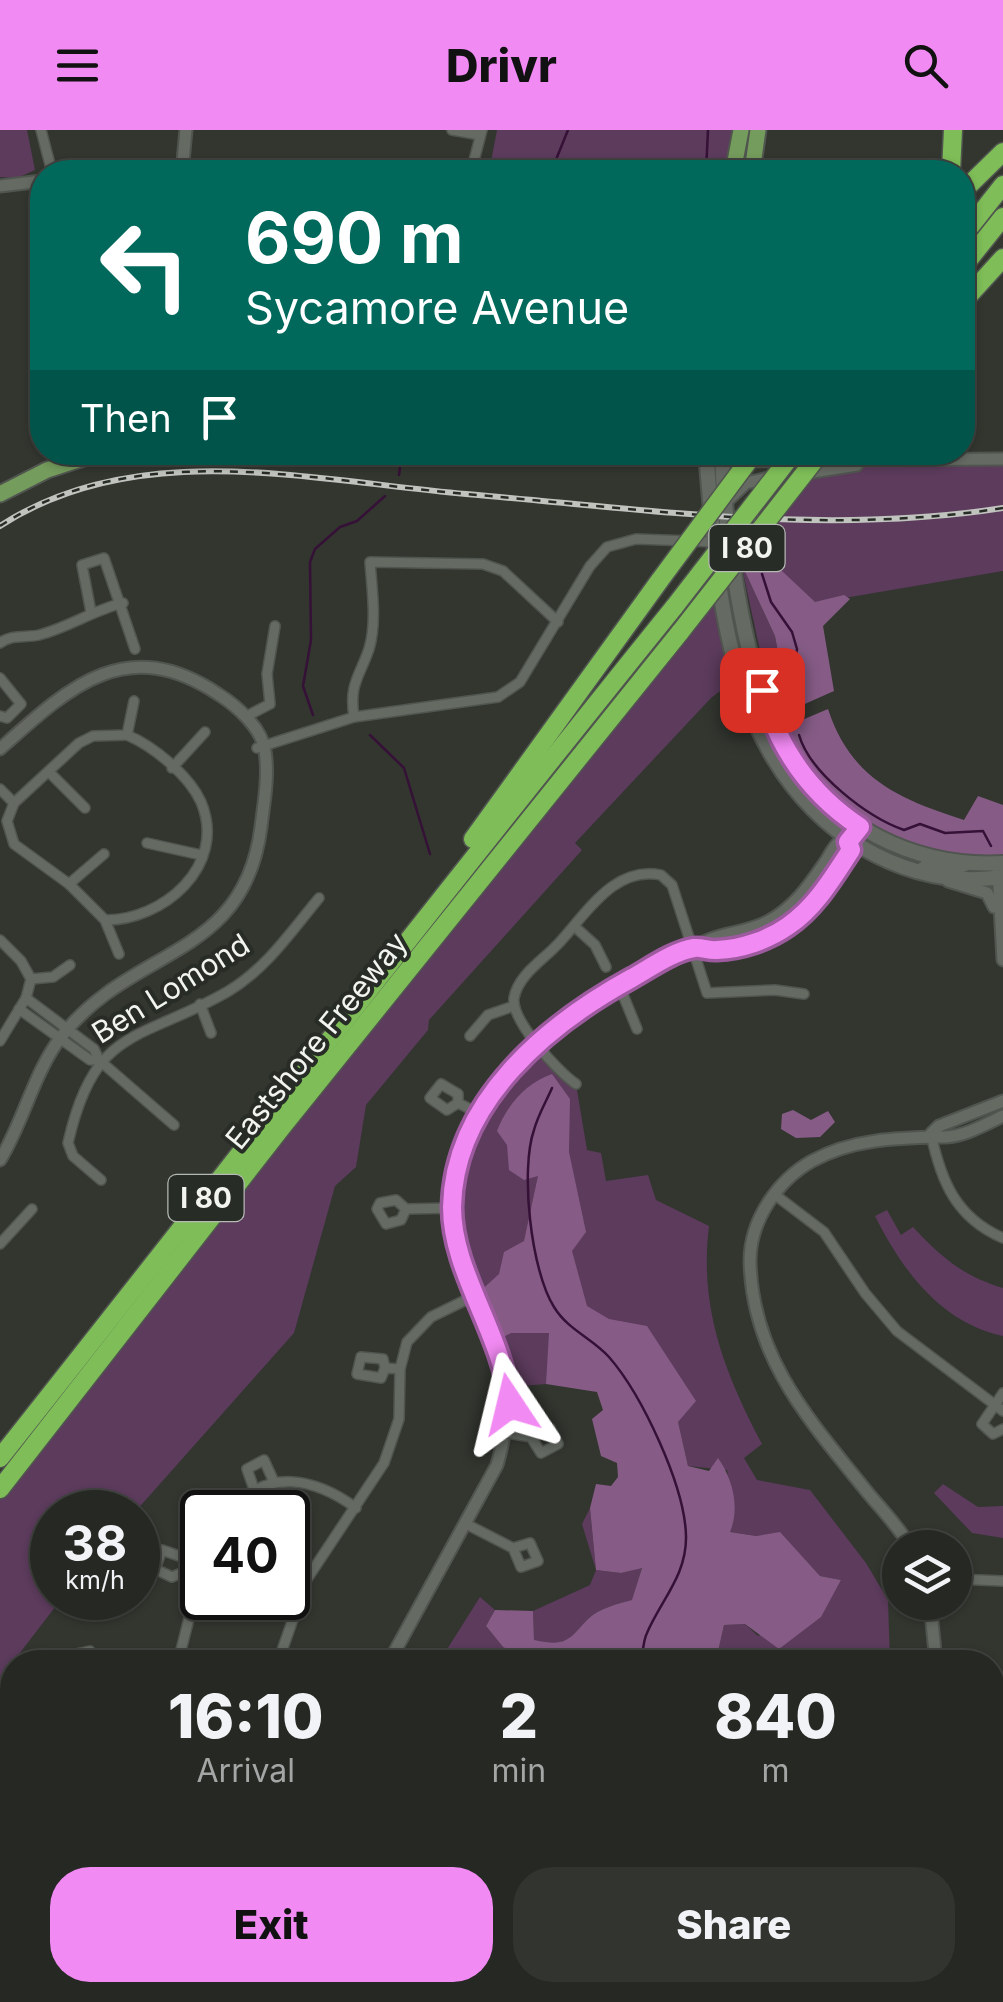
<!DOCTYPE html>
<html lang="en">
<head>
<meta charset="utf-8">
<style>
	:root { --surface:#262823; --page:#323430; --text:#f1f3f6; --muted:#a4a6a6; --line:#424441; --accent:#f28af3 }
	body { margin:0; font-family:Inter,sans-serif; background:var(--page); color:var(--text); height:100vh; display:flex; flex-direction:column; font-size:38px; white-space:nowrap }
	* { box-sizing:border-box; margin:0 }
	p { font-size:32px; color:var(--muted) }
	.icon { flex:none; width:55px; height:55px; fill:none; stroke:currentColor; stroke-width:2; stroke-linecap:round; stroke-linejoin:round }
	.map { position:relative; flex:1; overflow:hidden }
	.panel { position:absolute; left:0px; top:1520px; width:1005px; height:352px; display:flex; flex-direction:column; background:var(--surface); border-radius:40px 40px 0 0; box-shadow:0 2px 8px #0004,0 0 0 2px var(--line) }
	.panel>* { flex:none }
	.banner { position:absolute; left:30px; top:30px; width:945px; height:305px; border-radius:40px; box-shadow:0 2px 8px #0004,0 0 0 2px var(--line); background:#00695c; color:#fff; overflow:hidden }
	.tools { position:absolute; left:882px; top:1400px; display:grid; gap:20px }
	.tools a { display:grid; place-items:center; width:90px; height:90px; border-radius:50%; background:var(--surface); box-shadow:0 2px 8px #0004,0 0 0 2px var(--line); font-size:50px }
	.speed { position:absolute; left:30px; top:1360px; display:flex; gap:20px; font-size:50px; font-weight:700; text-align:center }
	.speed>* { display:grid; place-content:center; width:130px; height:130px; border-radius:50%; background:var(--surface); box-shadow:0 2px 8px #0004,0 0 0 2px var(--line); line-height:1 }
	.speed small { font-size:25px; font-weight:400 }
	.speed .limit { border:5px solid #111; border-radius:15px; background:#fff; color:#111 }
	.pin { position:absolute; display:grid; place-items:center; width:85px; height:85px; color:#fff; margin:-42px; border-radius:20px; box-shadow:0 5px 15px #0006 }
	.me { position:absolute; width:110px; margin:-55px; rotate:350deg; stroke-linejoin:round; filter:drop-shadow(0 0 8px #0008) }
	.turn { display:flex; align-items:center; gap:35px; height:210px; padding:0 50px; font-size:45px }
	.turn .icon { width:130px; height:130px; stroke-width:2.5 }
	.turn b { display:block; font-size:70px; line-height:85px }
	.then { display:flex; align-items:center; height:95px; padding:0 50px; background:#0003; gap:20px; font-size:38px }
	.eta { display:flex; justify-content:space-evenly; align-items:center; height:170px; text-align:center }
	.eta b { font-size:60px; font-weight:800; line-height:70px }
	.button { display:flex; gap:20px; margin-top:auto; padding:20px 50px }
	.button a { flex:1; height:115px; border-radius:40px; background:var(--accent); color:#111; font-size:40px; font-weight:800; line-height:115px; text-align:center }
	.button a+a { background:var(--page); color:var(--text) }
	header { display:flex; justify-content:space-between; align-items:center; height:130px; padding:0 50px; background:var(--accent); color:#111; font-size:45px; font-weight:800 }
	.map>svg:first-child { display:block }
	.green { fill:#5c3b5c }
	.forest { fill:#865c86 }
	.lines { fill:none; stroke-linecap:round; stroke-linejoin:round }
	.stream { stroke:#361137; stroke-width:2.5 }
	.minor-casing { stroke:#51554f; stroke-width:12 }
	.tertiary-casing { stroke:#51554f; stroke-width:15 }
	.secondary-casing { stroke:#51554f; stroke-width:18 }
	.primary-casing { stroke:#51554f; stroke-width:19 }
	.motorway-casing { stroke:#51554f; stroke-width:21 }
	.minor { stroke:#656a63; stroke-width:9 }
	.tertiary { stroke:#656a63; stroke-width:11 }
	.secondary { stroke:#656a63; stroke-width:14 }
	.primary { stroke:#749c5c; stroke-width:15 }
	.motorway { stroke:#7ebd58; stroke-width:18 }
	.rail-casing { stroke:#c0c3be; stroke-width:6 }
	.rail { stroke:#282c26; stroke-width:2.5; stroke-dasharray:8; stroke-linecap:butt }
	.motorway-bridge-casing { stroke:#51554f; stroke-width:21; stroke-linecap:butt }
	.motorway-bridge { stroke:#7ebd58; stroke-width:18 }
	.route-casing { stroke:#9d5a9e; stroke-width:25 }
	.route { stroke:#f28af3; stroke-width:18 }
	.labels { text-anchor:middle; stroke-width:8; stroke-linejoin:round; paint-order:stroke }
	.shield { fill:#282c26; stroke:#b5b8b3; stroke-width:2.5 }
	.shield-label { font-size:28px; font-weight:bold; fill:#f1f4ef }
	.street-label { font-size:30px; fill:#f1f4ef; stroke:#282c26 }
</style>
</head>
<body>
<header><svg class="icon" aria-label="menu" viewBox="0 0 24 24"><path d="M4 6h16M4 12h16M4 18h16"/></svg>Drivr<svg class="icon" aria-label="search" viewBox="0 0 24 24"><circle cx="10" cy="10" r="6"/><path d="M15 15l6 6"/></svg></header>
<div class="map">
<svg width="1003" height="1872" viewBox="0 0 1003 1872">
	<rect width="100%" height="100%" fill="#32362f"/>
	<g class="green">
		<path d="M0,0H27L35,40L17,48L0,47Z"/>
		<path d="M497,0H739L729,42H489Z"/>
		<path d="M1003,329V441L815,473L764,425L752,420L812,334Z"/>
		<path d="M741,433L775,506L782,544L768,558Z"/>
		<path d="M717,456L740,546L711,568L575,713L582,720L429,890L428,900L366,975L356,1037L335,1056L294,1203L135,1382H52V1468H62L0,1549V1359Z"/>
		<path d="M537,912L576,954L587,1020L601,1023L606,1051L648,1045L656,1070L709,1096C699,1177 724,1242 762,1314L744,1328L757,1350L810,1360L866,1433L888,1470L890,1532H705L717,1526L724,1495L745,1494L758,1506L829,1471L841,1450L820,1446L780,1403L756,1406L730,1402L731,1360L727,1340L688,1336L678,1293L549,1243L546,1254L508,1257C476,1169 431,1075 480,985C494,959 519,935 537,912Z"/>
		<path d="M887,1080L901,1105L913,1097C941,1127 963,1146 1003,1158V1206C941,1193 902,1140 875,1086Z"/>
		<path d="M943,1354L978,1377L1003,1376V1408L972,1403L934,1363Z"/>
		<path d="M590,1378L596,1440L621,1443L642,1437L633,1470C618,1474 599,1478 588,1489C568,1510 567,1517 534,1511L533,1481L590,1455L596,1440L582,1394Z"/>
		<path d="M480,1467L495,1480L486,1496L503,1517L529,1532H439Z"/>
		<path d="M12,1697V1853L0,1848V1698Z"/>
		<path d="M24,1860H166L173,1872H29Z"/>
		<path d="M352,1860H507L519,1869L540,1860H601L613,1872H348L345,1869Z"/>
		<path d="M783,1860H876L884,1872H789Z"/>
	</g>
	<g class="forest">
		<path d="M752,420L764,424L815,472L844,465L850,469L823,496L834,561L771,589L768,558L782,543L775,506L741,433Z"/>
		<path d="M828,579C851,649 899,669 964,690L978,666L1003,675V733L933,729L839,682L776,601Z"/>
		<path d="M552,944L570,969L569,1022L586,1102L572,1121L587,1176L609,1189L647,1196L696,1271L678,1292L688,1336L709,1341L718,1328C733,1349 740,1378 730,1402L756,1406L780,1402L820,1446L841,1450L821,1487L779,1519L745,1494L724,1495L717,1526L705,1532H529L503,1517L486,1496L495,1480L533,1481L534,1510C567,1517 568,1510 588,1489C599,1478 618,1474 632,1470L642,1438L621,1443L596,1440L590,1378L596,1354L611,1356L618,1347L617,1333L601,1326L592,1289L603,1280L597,1262L546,1254L549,1203H511L497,1210L476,1165L499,1144L504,1122L524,1111L538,1046L524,1050L509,1040L507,1015L497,1001C507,975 526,953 552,944Z"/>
		<path d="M793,980L811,990L828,981L835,992L820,1007L796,1008L781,999L782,984Z"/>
		<path d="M601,1860H783L789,1872H613Z"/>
	</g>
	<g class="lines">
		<g class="stream">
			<path d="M551,42L568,0"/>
			<path d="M706,42L708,0"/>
			<path d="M399,345L402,322"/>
			<path d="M762,444L771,472L792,502L797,519L792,560"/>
			<path d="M313,585L303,556L311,510L310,432L315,419L340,397L357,391L385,366"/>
			<path d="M370,605L404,638L430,724"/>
			<path d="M799,605C810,643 867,687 904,700L920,694L945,703L983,701L991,716"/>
			<path d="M552,958C546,972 538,985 534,1000C520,1040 531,1141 554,1177C568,1200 592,1208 609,1227C642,1265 685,1356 686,1406C687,1445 661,1470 647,1503C643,1511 643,1523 641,1532"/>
			<path d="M745,1860L759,1872"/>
			<path d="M0,1867L14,1872"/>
		</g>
		<g class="minor-casing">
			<g id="minor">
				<path d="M41,0L52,42"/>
				<path d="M452,0L480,5"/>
				<path d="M471,42L482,0"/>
				<path d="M34,212L42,175"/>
				<path d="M91,482L82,435L104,428L135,519"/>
				<path d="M0,513C12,504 25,508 39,505C70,497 93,480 123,473"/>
				<path d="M0,548L21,574L7,588L0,586"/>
				<path d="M245,587L270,574L267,544L275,496"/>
				<path d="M354,587L498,567L520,552L590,436L607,417L636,409L717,412"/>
				<path d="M257,618L354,587C349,554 359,548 369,519C377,492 372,460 370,432L483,434L503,441L558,492"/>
				<path d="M172,638L205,602"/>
				<path d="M49,642L85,678"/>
				<path d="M0,659L14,673"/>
				<path d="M147,713L201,725"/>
				<path d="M69,754L104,724"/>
				<path d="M105,790C162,791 228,736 201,672C189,645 153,616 127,605"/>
				<path d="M574,796L595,815L606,837"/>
				<path d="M0,810L21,831L31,849L26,868L0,911"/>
				<path d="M119,824L105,790L69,754L14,714L7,691L14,673L79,613L93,606L127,605L134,571"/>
				<path d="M31,849L53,847L70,835"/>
				<path d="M619,855L637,899"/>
				<path d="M26,868L94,919L99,930L174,995"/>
				<path d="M200,874L211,903"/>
				<path d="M19,879L90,930H99"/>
				<path d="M470,906L488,885L514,876"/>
				<path d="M576,954C557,941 511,890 514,868C518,845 543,830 557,815C585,786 613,735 661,745L672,755L707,863L775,860L804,864"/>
				<path d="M458,973L447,980L430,968L441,954L458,964V973L480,984"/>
				<path d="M931,1004C941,1051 956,1088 1003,1108"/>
				<path d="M101,1050L73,1026L68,1013C94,896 139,912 227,862C266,839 290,803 319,768"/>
				<path d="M774,1064L824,1102L865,1163L897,1201L1003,1281"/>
				<path d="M406,1079L401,1090L386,1094L377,1079L380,1073L396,1070L406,1079L452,1078"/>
				<path d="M0,1114L32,1079"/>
				<path d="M385,1238L381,1248L357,1244L361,1227L383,1229L385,1238L400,1239"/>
				<path d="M1003,1263L982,1294L993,1304L1003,1299"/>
				<path d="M507,1303L531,1307L550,1298L558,1314L541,1323L531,1307"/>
				<path d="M255,1362L247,1339L264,1330L274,1352"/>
				<path d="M234,1382C265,1335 318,1350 356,1378"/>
				<path d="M466,1394L513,1418L530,1413L538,1431L521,1437L513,1418"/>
				<path d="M188,1440L172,1447L155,1439L162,1420L185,1428L188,1440L199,1444"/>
				<path d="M955,1449L1003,1451"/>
				<path d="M73,1532L71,1525L90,1521L93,1532"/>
				<path d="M178,1532L202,1437"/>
				<path d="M278,1532L307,1449L384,1333L399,1289L400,1239L407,1212L431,1187L476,1165"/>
				<path d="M992,1567L1003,1566"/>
				<path d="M0,1624L12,1627"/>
				<path d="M0,1644L12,1636"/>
				<path d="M992,1724L1003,1717"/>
				<path d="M228,1860L246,1872"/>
				<path d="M336,1860L348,1872"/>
			</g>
		</g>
		<g class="tertiary-casing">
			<g id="tertiary">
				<path d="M182,42L186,0"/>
				<path d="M0,56L42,51"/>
				<path d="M717,331L1003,329"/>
				<path d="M806,343L857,335"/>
				<path d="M729,369L746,353L778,346"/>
				<path d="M0,619C69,557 126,503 218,564C237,576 262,598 265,621C269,646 264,672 261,697C244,831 132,815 61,907C33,944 24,991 0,1030"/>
				<path d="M998,740L1003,830"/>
				<path d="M918,742L926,735L957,739L971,733"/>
				<path d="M948,751L987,763L994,777"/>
				<path d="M696,818C771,829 814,776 851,720L848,712"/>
				<path d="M931,1004L939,996L1003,971"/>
				<path d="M911,1418C900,1398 883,1381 868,1363C810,1291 752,1228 750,1131C750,1090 778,1050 812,1031C854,1008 900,1008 946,1007C965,1006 986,994 1003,986"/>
				<path d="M930,1472L936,1532"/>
				<path d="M389,1532L497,1335C533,1212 456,1184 453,1080C448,947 605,852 711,809C730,802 751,801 769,791C795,777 810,754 826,731C829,726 835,715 839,712C843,710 848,710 851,707"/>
				<path d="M992,1737L1003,1751"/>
				<path d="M272,1872L283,1860"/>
			</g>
		</g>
		<g class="secondary-casing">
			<g id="secondary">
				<path d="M706,322C718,465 726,637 863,718C906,743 954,754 1003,747"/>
				<path d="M722,322C724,399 746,555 785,619C831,696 915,738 1003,733"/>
			</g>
		</g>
		<g class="primary-casing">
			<g id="primary">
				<path d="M733,42L741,0"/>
				<path d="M752,42L758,0"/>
				<path d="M0,364L47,340L102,322"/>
			</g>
		</g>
		<g class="motorway-casing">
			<g id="motorway">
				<path d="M951,42L953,0"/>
				<path d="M962,62L1003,22"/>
				<path d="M962,107L1003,55"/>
				<path d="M962,138L1003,87"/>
				<path d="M962,173L1003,128"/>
				<path d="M473,709L660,450"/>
				<path d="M0,1328C225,1044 447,758 675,476"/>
				<path d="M0,1359L282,997L681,501"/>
			</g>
		</g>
		<use href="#minor" class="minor"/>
		<use href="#tertiary" class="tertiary"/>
		<use href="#secondary" class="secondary"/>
		<use href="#primary" class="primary"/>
		<use href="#motorway" class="motorway"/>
		<g class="rail-casing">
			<path id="rail" d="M0,396C138,306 313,351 466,364C645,379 824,406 1003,378"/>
		</g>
		<use href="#rail" class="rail"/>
		<g class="motorway-bridge-casing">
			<g id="motorway-bridge">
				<path d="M660,450L755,322"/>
				<path d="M675,476L794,322"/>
				<path d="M681,501L821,322"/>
			</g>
		</g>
		<use href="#motorway-bridge" class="motorway-bridge"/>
	</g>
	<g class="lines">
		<g class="route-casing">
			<path id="route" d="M510,1274C502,1202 452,1143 452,1077C454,971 548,894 632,848C650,838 674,821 694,818C701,817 710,821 717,820C742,819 768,810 788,796C816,777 833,747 851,720L848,712L860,697C810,664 778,618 762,560"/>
		</g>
		<use href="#route" class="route"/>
	</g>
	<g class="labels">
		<g class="shield">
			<rect x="709.5" y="395" width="75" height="46" rx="8"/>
			<rect x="168.5" y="1045" width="75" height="46" rx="8"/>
		</g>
		<g class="shield-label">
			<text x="747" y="428">I 80</text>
			<text x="206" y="1078">I 80</text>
		</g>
		<g class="street-label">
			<text transform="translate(171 859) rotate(-32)" y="10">Ben Lomond</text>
			<text transform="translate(317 911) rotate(-51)" y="10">Eastshore Freeway</text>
		</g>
	</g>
</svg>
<div class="tools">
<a><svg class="icon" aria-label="layers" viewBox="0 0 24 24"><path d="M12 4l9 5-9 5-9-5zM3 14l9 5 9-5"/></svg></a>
</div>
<div class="speed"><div>38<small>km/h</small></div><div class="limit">40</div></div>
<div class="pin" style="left:762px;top:560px;background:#d93025"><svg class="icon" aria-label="arrive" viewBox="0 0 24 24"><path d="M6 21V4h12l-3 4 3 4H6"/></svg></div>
<svg class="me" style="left:510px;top:1274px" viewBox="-20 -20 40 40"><path d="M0-17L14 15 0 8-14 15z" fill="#f28af3" stroke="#fff" stroke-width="4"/></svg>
<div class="banner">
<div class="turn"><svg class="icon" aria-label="left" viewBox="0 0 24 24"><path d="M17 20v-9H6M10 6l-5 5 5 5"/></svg><div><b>690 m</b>Sycamore Avenue</div></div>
<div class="then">Then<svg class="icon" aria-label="arrive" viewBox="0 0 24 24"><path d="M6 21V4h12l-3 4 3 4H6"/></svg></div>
</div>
<section class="panel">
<div class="eta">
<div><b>16:10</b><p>Arrival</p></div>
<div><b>2</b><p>min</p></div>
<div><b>840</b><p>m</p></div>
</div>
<div class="button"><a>Exit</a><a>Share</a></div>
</section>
</div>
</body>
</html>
